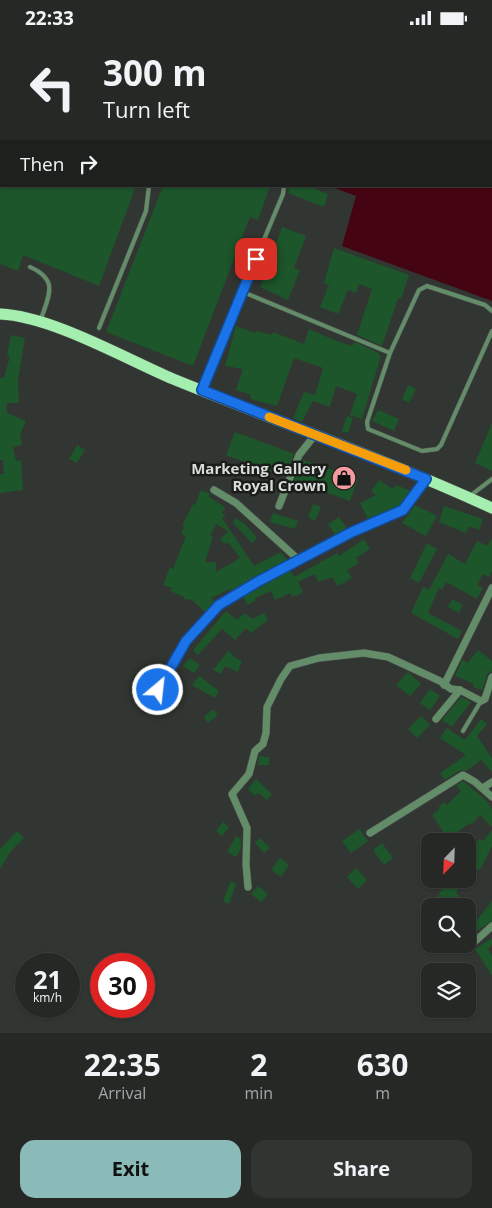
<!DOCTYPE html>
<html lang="en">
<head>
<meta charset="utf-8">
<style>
	:root { --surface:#262826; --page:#323432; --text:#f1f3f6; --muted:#a4a6a7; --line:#424443; --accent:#8bbbb9 }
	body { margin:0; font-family:"Open Sans",sans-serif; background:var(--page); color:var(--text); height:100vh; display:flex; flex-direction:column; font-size:19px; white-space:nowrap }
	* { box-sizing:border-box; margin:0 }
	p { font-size:16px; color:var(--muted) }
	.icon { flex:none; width:28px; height:28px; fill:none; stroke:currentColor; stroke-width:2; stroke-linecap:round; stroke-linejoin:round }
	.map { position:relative; height:998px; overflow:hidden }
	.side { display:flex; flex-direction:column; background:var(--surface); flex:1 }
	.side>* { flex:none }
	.guide { position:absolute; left:0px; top:0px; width:492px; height:152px; box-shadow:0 1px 4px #0004,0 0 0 1px var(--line); background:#262826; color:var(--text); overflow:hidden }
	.needle { width:32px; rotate:203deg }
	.buttons { position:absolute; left:421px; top:798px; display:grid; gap:10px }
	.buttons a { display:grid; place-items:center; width:55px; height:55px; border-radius:10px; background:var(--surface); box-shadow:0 1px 4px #0004,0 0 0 1px var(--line); font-size:25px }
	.speed { position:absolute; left:15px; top:918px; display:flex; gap:10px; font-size:25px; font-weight:700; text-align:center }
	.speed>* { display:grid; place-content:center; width:65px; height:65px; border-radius:50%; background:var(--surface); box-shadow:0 1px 4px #0004,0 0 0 1px var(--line); line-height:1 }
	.speed small { font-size:12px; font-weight:400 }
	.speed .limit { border:8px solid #d22; background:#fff; color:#111 }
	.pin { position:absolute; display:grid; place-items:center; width:42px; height:42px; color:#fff; margin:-21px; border-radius:10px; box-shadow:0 2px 8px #0006 }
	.me { position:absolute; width:55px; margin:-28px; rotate:28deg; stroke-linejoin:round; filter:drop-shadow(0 0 4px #0008) }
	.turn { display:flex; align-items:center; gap:18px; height:105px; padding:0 20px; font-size:22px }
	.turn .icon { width:65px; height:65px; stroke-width:2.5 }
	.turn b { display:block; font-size:35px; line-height:42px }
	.then { display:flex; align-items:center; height:48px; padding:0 20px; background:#0003; gap:10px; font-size:19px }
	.eta { display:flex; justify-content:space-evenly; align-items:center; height:85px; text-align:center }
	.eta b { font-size:30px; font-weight:700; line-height:35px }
	.action { display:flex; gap:10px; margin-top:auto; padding:10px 20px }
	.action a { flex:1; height:58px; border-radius:15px; background:var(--accent); color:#111; font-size:20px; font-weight:700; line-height:58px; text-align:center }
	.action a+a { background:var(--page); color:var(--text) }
	.status { display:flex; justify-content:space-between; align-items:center; height:35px; padding:0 25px; background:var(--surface); direction:ltr }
	.status svg { height:14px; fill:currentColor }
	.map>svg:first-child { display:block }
	.water { fill:#450411 }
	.building { fill:#1c562a; fill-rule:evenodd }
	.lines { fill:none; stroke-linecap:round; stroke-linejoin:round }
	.service-casing { stroke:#505450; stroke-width:5 }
	.minor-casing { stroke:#505450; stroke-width:8 }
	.trunk-casing { stroke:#505450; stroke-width:12 }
	.service { stroke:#638c69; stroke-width:4 }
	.minor { stroke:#638c69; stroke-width:7 }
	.trunk { stroke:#a4eeb0; stroke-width:11 }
	.route-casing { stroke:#114b97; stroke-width:12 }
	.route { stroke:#1a73e8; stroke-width:9 }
	.slow { stroke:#f59e0b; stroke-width:9 }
	.labels { text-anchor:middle; stroke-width:5; stroke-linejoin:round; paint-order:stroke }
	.poi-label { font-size:15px; font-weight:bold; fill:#d9dcd9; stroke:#1b1d1b; text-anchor:end }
</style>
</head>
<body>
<div class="status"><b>22:33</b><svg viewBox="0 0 49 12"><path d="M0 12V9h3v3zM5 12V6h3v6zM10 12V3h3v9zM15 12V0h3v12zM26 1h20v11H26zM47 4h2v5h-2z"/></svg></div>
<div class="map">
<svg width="492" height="998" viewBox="0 0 492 998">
	<rect width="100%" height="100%" fill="#323632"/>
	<path class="water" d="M0,0H492V266L342,211L356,161L330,151H491V1H1V59Z"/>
	<g class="building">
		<path d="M0,151H136L99,251L23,220L18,236L0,229Z"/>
		<path d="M163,151H270L258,185L250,182L193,331L106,297Z"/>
		<path d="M290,151H308L328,159L324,172L288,158Z"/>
		<path d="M282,192L306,201L294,233L300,235L288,265L260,252Z"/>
		<path d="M334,213L409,240L401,264L398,263L382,311L357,300L372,254L359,249L356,258L348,255L338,279L320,272L329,250L324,248Z"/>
		<path d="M236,291L256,298L257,296L272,300L273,297L304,309L309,294L332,304L352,311L355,307L379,318V320L381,321L362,384L350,380L357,359L336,351L330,372L313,366L302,387L293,383L304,357L315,360L323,333L294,323L277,371L250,364L251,360L236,355L243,334L225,331Z"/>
		<path d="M11,300L25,303L18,345L19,368H7V378L26,386L20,399L22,410L13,412L16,426L21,425L23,455L0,458V439H4L3,425H0V345L1,342L4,343L10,321H7Z"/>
		<path d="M408,350L416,354L409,368L402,364Z"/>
		<path d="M378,375L399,384L394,396L372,386Z"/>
		<path d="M347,381L353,383L348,398L342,396Z"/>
		<path d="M492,388V436L475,428Z"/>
		<path d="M235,397L294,419L285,442L226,420Z"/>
		<path d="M77,410L85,415L77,428L69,424Z"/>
		<path d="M303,425L358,444L350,466L294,446Z"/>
		<path d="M379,445L393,454L395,450L412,456L400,471L368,484L360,468L376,460L371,456Z"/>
		<path d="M201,455L210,459L209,462L225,472L222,478L226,480L222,483L254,531L281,517L287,525L231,557L230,554L211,563L215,567L205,577L192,565L184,564V562L170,556L172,553L163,550L170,532L173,534L186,501L181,499L184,492L182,491L193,469L195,470ZM216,489L228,496L220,505L226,509L228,507L240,523L216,537V527H205L213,502L210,501Z"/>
		<path d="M313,469L321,472L315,486L308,482Z"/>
		<path d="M415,470L437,481L426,501L402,488Z"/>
		<path d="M444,471L483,484L479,495L469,491L466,498L439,487Z"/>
		<path d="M273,478L298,486L295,494L270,487Z"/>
		<path d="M339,482L347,493L335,500L328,489Z"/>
		<path d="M235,483L245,489L257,503L252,508L233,488Z"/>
		<path d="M492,503V536L489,542L483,539L477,550L483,553L477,564L446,547L442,555L439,553L428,578L462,596L458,604L411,578L423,552L429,555L448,519L465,529L477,506L487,511Z"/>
		<path d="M364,504L370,514L356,523L359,528L347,535L352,543L338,551L332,542L318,547L315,539L298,547L303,558L292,562L290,558L275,565L271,556L255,563L256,565L248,570L243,562L290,535L294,542L337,518L339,521Z"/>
		<path d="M427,508L437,514L419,548L410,543Z"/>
		<path d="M452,564L463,570L459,578L448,572Z"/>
		<path d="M226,576L237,585L245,578L252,584L264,578L268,585L251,598L246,593L235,605L222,594L198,620L193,615Z"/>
		<path d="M478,615L492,626V637L490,636L487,640L482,655L473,652L474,649L455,641L462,625L468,628Z"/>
		<path d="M228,616L233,619L232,621L242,626L238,637L225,631L221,639L213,635Z"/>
		<path d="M190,623L200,630L194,638L183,631Z"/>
		<path d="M408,637L421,649L410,661L396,650Z"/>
		<path d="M199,641L219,656L215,663L192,650Z"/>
		<path d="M430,654L440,661L430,675L420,668Z"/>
		<path d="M461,662L471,667L452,692L442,685Z"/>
		<path d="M213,674L218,680L208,688L204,682Z"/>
		<path d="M421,681L430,690L417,703L408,694Z"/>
		<path d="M481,684L487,689L477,701L492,723V737L481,725L466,736L461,735L445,745L440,738L466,720L440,703L447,693L465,705Z"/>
		<path d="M259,721L269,722V730H258Z"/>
		<path d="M256,744L272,759L267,765L258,758L255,761L248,754Z"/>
		<path d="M463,746L487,766L492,774V792L480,780L472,789L470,788L444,806H429L443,796L432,780L439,775L438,773L444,767L447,770L461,756L456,750Z"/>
		<path d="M223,787L229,792L222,801L216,796Z"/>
		<path d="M359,794L368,806L351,818L342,806Z"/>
		<path d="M492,795V811L480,835L468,830L479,804L483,806Z"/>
		<path d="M17,796L24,803L11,816L0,834V814Z"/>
		<path d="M236,801L241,804V813L236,822L227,817Z"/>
		<path d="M260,803L270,813L264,818L255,808Z"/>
		<path d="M382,808L393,823L384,830L373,815Z"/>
		<path d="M280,823L289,830L281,842L271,835Z"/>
		<path d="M356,833L367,845L358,854L347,842Z"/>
		<path d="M449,844H462L457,850L460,851L456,858L464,865L467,871H450L437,863Z"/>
		<path d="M231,846L236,849L229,869L223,866Z"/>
		<path d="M258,851L268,859L261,867L251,859Z"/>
		<path d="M492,866V886L471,900L468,895V871L478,884Z"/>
		<path d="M492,903V910L488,914L492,921V941L475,914Z"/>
	</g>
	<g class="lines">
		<g class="service-casing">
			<g id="service">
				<path d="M30,232C59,245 49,260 41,284"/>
				<path d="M243,257L390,318"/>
				<path d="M492,276L485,270L427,251L419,255L390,318L367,387L368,394L422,416L437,414L441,410L492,296"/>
				<path d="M99,293L146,176L149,151"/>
				<path d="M202,353L283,159L284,151"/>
				<path d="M470,461L492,444"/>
				<path d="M463,696L481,666"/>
			</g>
		</g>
		<g class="minor-casing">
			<g id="minor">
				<path d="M214,455L236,468L300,526"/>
				<path d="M279,471L299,420L315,400"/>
				<path d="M444,650L492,553"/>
				<path d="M158,655L186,606L219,570L259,546L352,497L403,475L415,462L426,444"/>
				<path d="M436,684L460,655"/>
				<path d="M483,753L492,747"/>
				<path d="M370,798L463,740L475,747L492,762"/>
				<path d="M248,852L246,829L247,793L232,759L249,739L255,716L263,709L266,698L267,672L281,644L290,631L319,623L364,618L388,622L440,646L451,654L460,655L481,666L485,664L492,642"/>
				<path d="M472,909L492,891"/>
			</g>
		</g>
		<g class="trunk-casing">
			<path id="trunk" d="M0,279C51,281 124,323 173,344C279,387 387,425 492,473"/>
		</g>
		<use href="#service" class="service"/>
		<use href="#minor" class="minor"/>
		<use href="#trunk" class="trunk"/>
	</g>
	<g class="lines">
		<g class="route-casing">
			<path id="route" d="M158,655L186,606L219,570L259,546L352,497L403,475L426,444L202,355L256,224"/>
		</g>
		<use href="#route" class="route"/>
		<path class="slow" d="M269,382L406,435"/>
	</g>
	<defs>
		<g id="shop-disc" transform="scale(1.25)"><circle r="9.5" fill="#f49b9f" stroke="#1b1d1b"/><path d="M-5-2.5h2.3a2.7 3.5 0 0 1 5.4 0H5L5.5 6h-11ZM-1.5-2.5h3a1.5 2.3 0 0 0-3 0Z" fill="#111"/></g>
	</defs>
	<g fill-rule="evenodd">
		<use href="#shop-disc" x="344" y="443"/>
	</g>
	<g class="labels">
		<g class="poi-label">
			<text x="326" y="439">Marketing Gallery<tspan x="326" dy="17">Royal Crown</tspan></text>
		</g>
	</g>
</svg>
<div class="buttons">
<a><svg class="needle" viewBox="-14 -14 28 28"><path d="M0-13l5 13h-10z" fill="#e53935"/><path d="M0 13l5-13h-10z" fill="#a4a6a7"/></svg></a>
<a><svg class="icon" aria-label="search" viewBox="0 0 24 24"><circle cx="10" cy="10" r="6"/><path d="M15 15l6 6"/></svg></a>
<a><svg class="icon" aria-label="layers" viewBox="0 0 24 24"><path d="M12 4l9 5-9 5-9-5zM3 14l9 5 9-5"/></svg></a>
</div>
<div class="speed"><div>21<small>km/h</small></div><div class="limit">30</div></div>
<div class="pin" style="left:256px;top:224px;background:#d93025"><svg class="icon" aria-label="arrive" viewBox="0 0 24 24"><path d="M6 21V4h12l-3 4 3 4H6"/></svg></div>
<svg class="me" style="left:158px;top:655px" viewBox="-20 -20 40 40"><circle r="17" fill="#1a73e8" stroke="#fff" stroke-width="3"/><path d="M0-11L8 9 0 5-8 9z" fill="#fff"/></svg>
<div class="guide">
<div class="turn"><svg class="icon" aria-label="left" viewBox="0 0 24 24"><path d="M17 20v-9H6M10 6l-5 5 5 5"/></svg><div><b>300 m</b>Turn left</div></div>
<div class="then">Then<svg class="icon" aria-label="right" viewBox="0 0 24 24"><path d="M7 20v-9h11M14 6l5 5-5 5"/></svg></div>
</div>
</div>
<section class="side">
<div class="eta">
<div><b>22:35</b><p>Arrival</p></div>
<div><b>2</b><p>min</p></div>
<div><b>630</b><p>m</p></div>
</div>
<div class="action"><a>Exit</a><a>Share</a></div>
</section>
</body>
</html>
